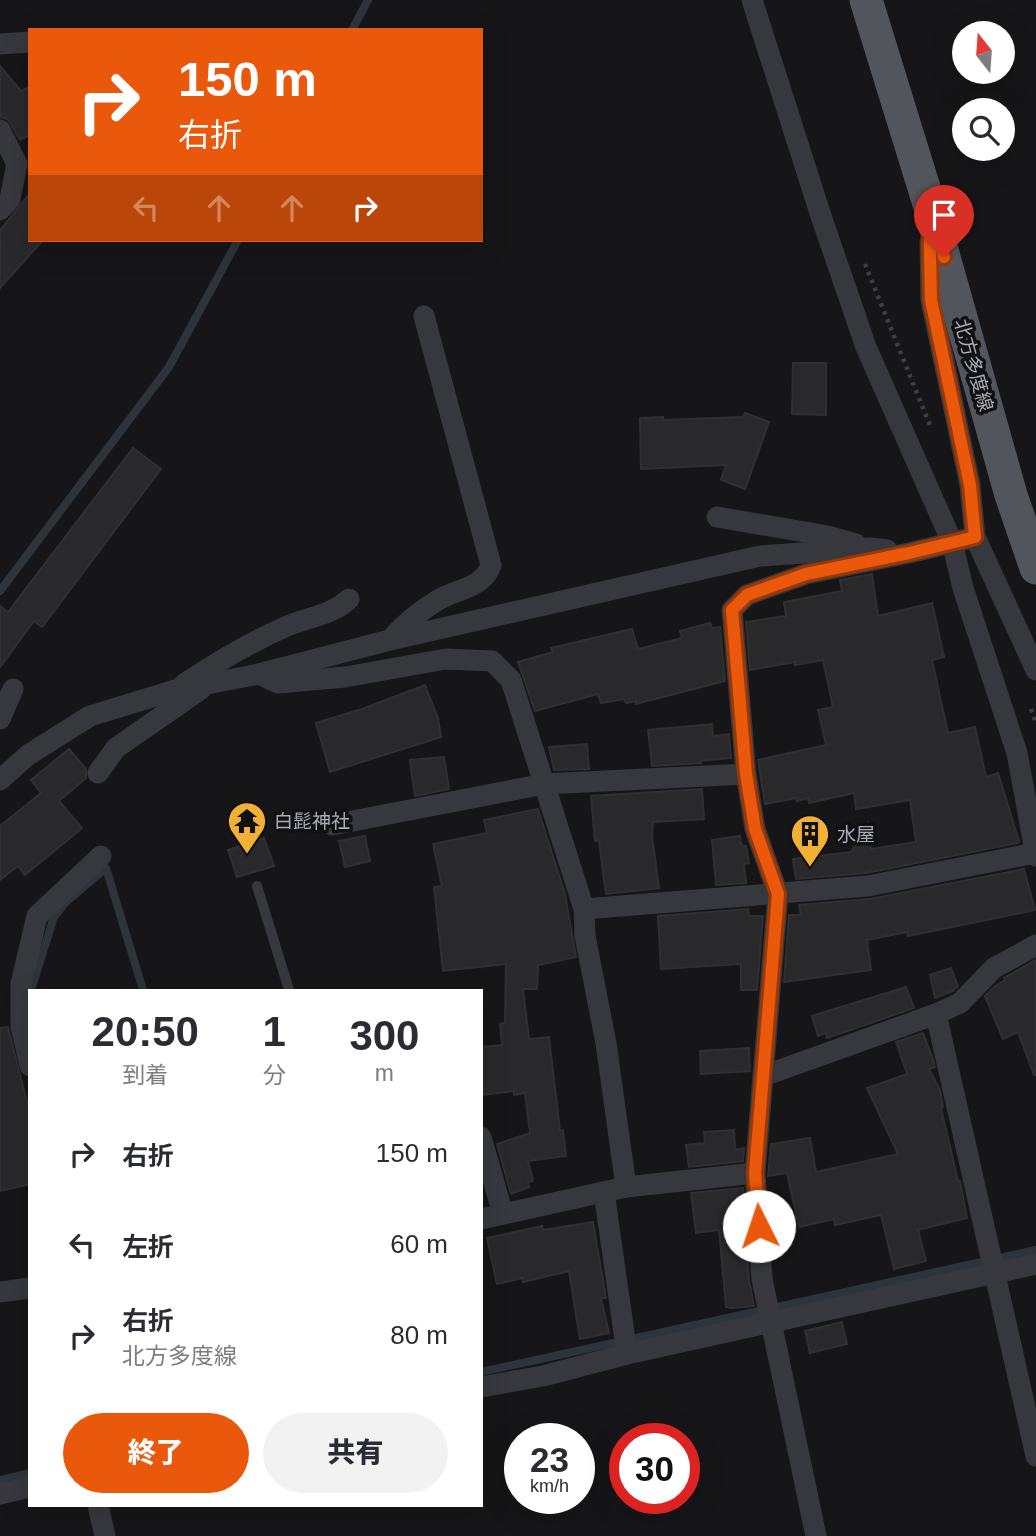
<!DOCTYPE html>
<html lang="ja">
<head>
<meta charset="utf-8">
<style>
	:root { --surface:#fff; --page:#f2f2f3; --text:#2b2b33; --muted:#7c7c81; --accent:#ea580c }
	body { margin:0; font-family:Helvetica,"Noto Sans JP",sans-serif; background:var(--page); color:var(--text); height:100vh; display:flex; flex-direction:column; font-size:26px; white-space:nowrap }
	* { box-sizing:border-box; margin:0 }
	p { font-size:23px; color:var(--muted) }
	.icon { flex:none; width:38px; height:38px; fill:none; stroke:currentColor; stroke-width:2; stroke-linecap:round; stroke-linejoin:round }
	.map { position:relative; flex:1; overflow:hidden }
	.sheet { position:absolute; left:28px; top:989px; width:455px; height:518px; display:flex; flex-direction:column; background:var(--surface); border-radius:0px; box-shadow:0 7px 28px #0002 }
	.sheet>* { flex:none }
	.banner { position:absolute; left:28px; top:28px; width:455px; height:214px; border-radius:0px; box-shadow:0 7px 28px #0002; background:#ea580c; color:#fff; overflow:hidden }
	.needle { width:46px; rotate:343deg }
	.buttons { position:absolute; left:952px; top:21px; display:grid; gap:14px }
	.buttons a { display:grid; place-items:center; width:63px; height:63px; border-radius:50%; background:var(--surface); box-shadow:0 7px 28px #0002; font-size:35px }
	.speed { position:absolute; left:504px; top:1423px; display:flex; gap:14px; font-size:35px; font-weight:700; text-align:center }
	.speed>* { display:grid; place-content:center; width:91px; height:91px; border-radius:50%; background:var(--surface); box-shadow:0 7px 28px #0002; line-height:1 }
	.speed small { font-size:18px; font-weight:400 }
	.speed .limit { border:10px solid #d22; background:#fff; color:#111 }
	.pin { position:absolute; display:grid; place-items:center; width:60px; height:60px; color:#fff; margin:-72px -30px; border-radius:50% 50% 50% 0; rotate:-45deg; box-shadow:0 0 7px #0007 }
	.pin .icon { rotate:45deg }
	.me { position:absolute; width:77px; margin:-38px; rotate:356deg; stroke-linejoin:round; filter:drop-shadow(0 0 5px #0008) }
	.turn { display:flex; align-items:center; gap:24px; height:147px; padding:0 35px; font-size:32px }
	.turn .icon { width:91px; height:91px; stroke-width:2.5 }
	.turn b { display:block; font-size:49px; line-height:60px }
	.lanes { display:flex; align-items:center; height:66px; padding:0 35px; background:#0003; justify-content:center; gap:35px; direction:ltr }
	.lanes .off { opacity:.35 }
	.eta { display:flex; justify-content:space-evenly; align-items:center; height:119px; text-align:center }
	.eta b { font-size:42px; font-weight:800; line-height:49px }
	.primary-button { display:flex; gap:14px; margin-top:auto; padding:14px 35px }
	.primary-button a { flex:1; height:80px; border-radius:42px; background:var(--accent); color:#fff; font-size:28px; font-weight:800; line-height:80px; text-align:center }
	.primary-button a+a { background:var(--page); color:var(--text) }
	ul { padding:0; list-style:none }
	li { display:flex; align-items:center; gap:21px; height:91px; padding:0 35px }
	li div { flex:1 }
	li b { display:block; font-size:26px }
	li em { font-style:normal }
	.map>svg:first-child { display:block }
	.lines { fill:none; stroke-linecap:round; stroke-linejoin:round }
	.stream { stroke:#2c353c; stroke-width:8 }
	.building { fill:#29292c; stroke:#303034; stroke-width:2 }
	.path { stroke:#3d3f44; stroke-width:4.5; stroke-dasharray:3.5 5; stroke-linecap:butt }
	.lane { stroke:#37383d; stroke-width:10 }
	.street { stroke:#37383d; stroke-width:21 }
	.primary { stroke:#53555c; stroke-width:33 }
	.route-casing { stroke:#983908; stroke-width:18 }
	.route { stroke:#ea580c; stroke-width:12 }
	.labels { text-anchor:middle; stroke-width:7; stroke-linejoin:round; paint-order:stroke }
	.street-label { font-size:19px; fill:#a8adb8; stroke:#111113 }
	.poi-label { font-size:19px; fill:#a8adb8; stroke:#111113; text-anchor:start }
</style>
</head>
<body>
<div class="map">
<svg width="1036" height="1536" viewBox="0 0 1036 1536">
	<rect width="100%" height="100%" fill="#161618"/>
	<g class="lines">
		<g class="stream">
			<path d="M352,30L368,0"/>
			<path d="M0,591L169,367L238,240"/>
			<path d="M31,990L54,917L65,903L106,868L143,990"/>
			<path d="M481,1372L1036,1250"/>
			<path d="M0,1480L30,1473"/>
		</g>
	</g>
	<g class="building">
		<path d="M0,66L21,91L30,87V135L20,140L11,124L7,119L0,117Z"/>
		<path d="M30,193V240H43L0,288V230Z"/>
		<path d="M793,363H826V415L792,414Z"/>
		<path d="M745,413L769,422L745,489L721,480L726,465L641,469L640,418L663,417V420L743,417Z"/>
		<path d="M133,448L161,469L42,627L34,621L0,667V606L8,612Z"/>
		<path d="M872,574L878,616L932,603L944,657L932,660L948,733L975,727L986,777L998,773L1019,841L1018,843L866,873L796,879L793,859L851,852L868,823L871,849L916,842L910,800L856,809L854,793L809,803L808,798L797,801L796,798L765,804L758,760L826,745L818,710L833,707L823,660L795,665V662L750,670L746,622L786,616L784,602L842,591L840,580Z"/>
		<path d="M710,623L712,628L720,627L725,681L636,704V701L626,703L624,699L601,703L598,694L535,711L518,662L553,652L551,648L632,629L638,649L682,638L680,631Z"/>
		<path d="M425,685L438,718L441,737L330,772L316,723L362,709Z"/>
		<path d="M712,724L713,736L729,734L731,758L700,761L701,763L652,766L648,730Z"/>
		<path d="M587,744L589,769L554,770L549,747Z"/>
		<path d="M69,749L86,769V778L59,801L82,828L25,875L18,866L0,880V826L41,793L31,780Z"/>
		<path d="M444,757L449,789L415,796L410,760Z"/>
		<path d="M702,789L704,819L653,822L652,836L659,888L606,894L599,840L595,841L591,796Z"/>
		<path d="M538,809L565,894L576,957L538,965L537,989H523L529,1039L549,1037L560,1131L563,1130L566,1156L528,1161L533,1181L528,1182L529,1187L511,1194L497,1144L530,1133L525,1093L514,1095V1091L481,1095V1047L502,1045L500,1024L505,1023L506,964L443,971L434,887L442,886L433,844L487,833L484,820Z"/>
		<path d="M365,836L370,861L345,867L339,841Z"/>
		<path d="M740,836L741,845L746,846L749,863L744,864L746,883L716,885L712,840Z"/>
		<path d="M264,838L274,866L237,877L228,850Z"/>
		<path d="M1024,869L1035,910L908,936L907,932L867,940L871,970L784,982L789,915H801L799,905L870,899Z"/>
		<path d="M748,909L749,916H763L757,990H741V964L661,969L658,916Z"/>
		<path d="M1036,960V1075H1034L1018,1032L1003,1039L985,996L994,987L1005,980L1004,978Z"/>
		<path d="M951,968L958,986L953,991L935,998L930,975Z"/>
		<path d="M906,987L914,1008L827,1038L826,1033L818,1036L812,1016Z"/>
		<path d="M8,1027L30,1114V1184L0,1191V1028Z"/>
		<path d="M923,1033L933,1059L935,1067L929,1069L940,1090L943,1107L941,1108L958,1181H960L967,1218L918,1230L926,1261L894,1269L881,1215L835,1225L834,1219L799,1227L787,1173L768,1176L771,1144L810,1138L816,1172L898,1154L867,1088L907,1074L896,1042Z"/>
		<path d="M749,1048L750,1071L701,1074L700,1051Z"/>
		<path d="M734,1130L735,1150L744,1148L743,1161L689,1167L686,1145L705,1143L704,1132Z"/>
		<path d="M743,1188L749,1280L754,1306L732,1308L726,1307L719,1230L696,1233L691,1193Z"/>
		<path d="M593,1222L606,1298H601L609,1333L580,1339L569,1271L523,1282L522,1278L497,1284L487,1238L542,1226L543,1230Z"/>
		<path d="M842,1322L847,1344L810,1353L805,1331Z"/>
	</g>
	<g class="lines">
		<g class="path">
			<path d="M865,264L931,428"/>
			<path d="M1031,709L1036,723"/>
		</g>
		<path class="lane" d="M257,886L289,990"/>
		<g class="street">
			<path d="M752,0L822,219L866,347L952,542L963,588L1017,753L1036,856"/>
			<path d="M0,44L30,42"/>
			<path d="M0,130L17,164L10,199L0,210"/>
			<path d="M930,242L931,300L970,485L975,537L1036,670"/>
			<path d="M717,517L828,536L856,544"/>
			<path d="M391,639C404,624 420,611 438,600C456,589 484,588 491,565L424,316"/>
			<path d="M259,674L278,683L345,677L446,659L492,661L511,680L584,909L585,936L606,1043L626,1187"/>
			<path d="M184,684C217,662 249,643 285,627C307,617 331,616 349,599"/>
			<path d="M0,719L13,689"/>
			<path d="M98,773L116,748L201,689"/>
			<path d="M0,780L28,755L90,716L175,690L259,674L390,640L760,556L871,548L887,550"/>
			<path d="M332,825L544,784L746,774"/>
			<path d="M584,909L868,886L1035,853"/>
			<path d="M936,1014L1036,1456"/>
			<path d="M30,1066L21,1026V984L37,916L101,856"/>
			<path d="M763,1076L936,1014L960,1003L994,968L1036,945"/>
			<path d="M481,1137L503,1214"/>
			<path d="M604,1192L627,1354"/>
			<path d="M481,1219L626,1187L755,1173"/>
			<path d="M0,1292L30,1288"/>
			<path d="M481,1387L543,1376L627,1354L1036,1264"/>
			<path d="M0,1494L30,1487"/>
			<path d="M98,1505L105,1536"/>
			<path d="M816,1536L762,1279L755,1173L778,894L755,829L746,774L732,610L747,595L806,574L909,553L975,537"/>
		</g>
		<path class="primary" d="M866,0L929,204L1011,495L1036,568"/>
	</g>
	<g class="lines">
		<g class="route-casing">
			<path id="route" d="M759,1226L755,1173L778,894L755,829L746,774L732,610L747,595L806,574L909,553L975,537L970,485L931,300L929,204L944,257"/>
		</g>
		<use href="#route" class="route"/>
	</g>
	<defs>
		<g id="temple-pin" transform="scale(2.0125)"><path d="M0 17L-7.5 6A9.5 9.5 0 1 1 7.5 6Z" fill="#f2b134" stroke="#111113"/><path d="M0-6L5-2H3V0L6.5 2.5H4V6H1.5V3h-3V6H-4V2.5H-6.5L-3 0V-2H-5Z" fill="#111"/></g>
		<g id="building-pin" transform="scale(2.0125)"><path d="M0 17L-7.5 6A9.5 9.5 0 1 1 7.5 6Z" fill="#f2b134" stroke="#111113"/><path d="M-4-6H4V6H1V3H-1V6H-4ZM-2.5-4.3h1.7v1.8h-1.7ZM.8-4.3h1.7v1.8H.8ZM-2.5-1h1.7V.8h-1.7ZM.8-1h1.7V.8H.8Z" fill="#111"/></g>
	</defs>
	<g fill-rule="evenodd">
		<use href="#temple-pin" x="247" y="821"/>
		<use href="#building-pin" x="810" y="834"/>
	</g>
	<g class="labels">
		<g class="street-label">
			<text transform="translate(974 365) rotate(74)" y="7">北方多度線</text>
		</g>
		<g class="poi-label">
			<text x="274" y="828">白髭神社</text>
			<text x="837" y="841">水屋</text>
		</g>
	</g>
</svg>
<div class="buttons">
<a><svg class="needle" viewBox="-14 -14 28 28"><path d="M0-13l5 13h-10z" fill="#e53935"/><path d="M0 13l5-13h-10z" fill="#7c7c81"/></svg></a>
<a><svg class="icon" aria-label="search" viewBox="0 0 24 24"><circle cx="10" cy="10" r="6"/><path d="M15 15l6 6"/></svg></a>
</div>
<div class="speed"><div>23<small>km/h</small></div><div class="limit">30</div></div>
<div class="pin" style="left:944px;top:257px;background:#d93025"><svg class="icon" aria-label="arrive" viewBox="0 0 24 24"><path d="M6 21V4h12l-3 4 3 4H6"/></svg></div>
<svg class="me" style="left:759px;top:1226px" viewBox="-20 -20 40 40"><circle r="19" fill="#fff"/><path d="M0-13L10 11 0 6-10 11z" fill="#ea580c"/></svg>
<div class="banner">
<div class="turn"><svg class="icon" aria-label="right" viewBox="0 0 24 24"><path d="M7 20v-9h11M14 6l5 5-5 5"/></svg><div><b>150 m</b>右折</div></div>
<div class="lanes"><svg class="icon off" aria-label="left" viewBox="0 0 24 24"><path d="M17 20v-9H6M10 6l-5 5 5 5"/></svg><svg class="icon off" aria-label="ahead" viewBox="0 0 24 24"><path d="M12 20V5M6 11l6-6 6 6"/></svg><svg class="icon off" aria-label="ahead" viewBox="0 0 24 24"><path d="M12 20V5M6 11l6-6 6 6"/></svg><svg class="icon" aria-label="right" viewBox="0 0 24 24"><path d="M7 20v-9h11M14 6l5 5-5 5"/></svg></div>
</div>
<section class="sheet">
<div class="eta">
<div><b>20:50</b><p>到着</p></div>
<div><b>1</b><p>分</p></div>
<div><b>300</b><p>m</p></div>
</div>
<ul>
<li><svg class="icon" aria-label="right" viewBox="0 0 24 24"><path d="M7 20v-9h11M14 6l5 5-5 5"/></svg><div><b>右折</b></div><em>150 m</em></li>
<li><svg class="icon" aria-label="left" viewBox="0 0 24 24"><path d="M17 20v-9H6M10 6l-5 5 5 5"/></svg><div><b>左折</b></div><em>60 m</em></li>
<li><svg class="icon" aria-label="right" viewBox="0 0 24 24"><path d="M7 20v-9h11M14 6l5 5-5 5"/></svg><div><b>右折</b><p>北方多度線</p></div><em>80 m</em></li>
</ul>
<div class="primary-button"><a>終了</a><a>共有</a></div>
</section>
</div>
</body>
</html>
